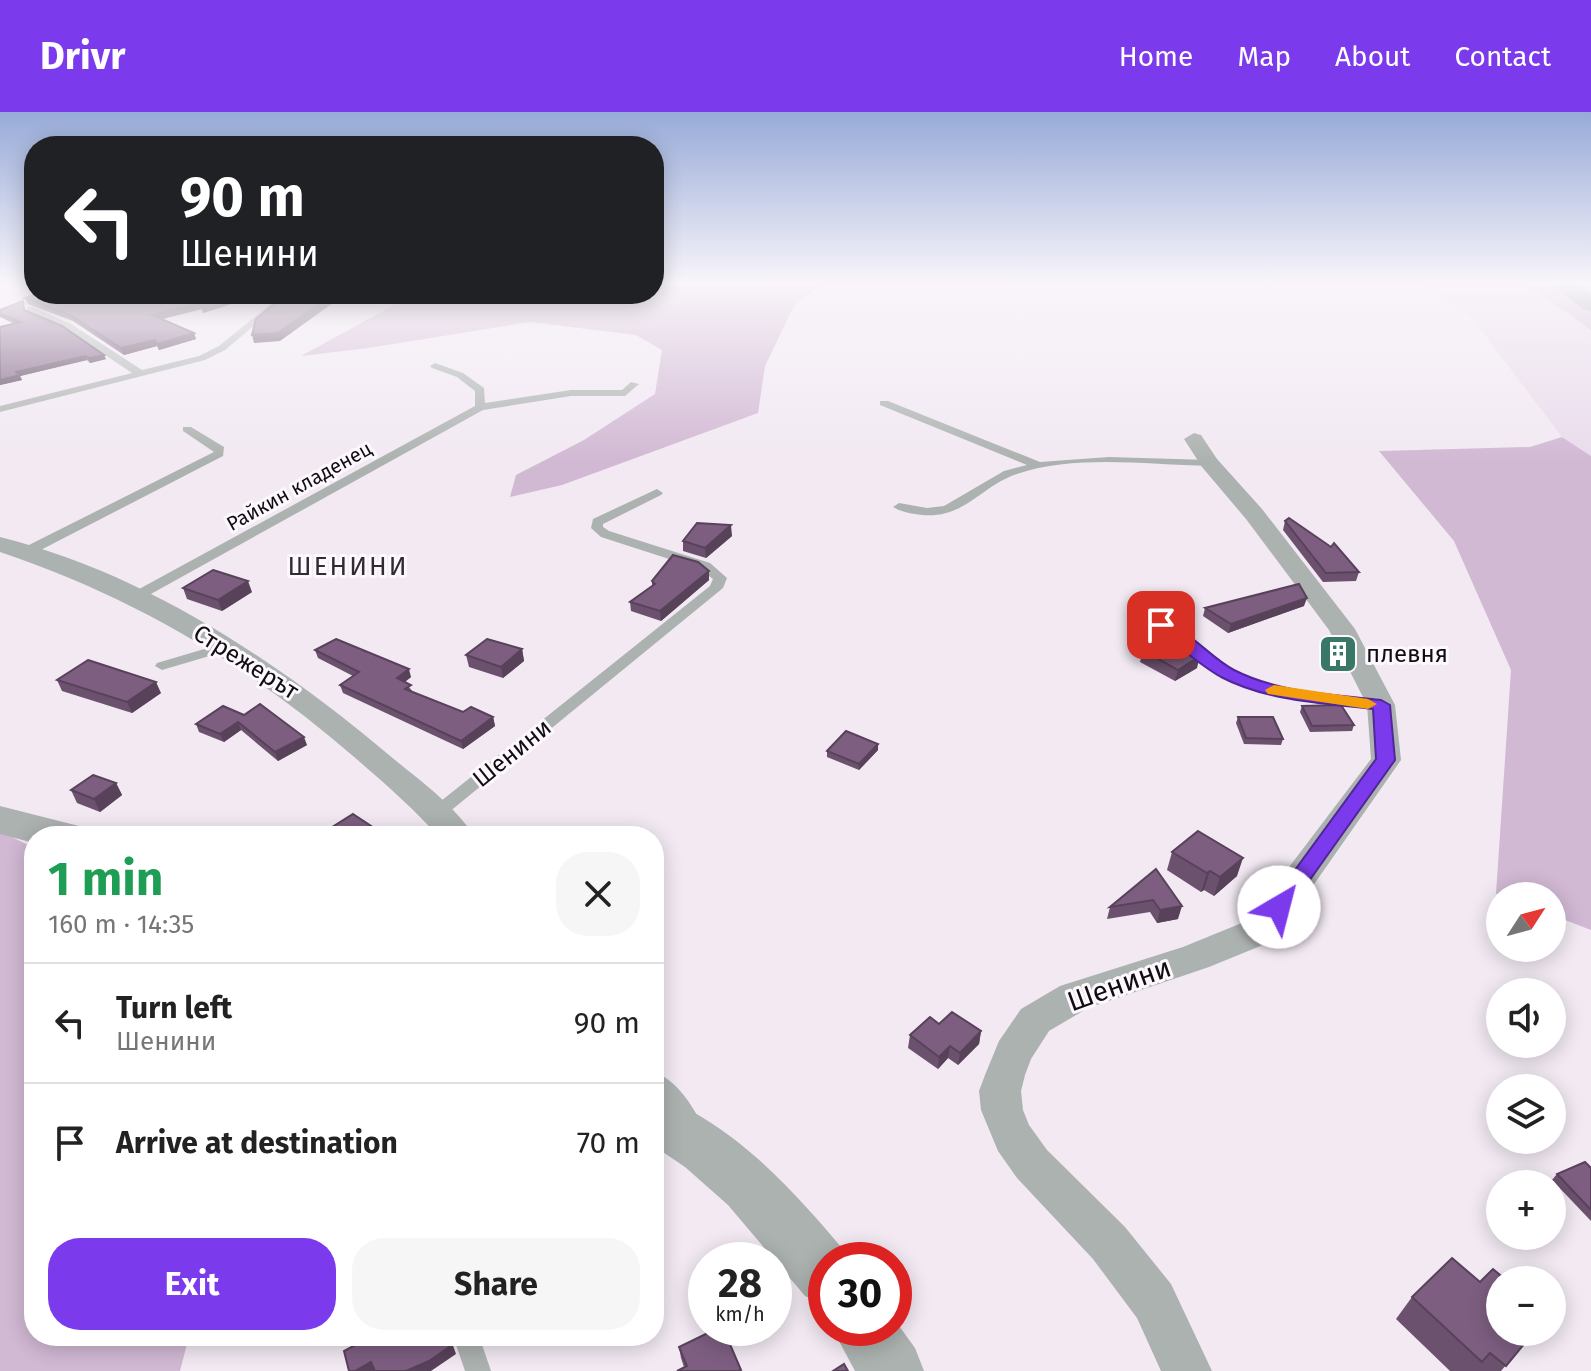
<!DOCTYPE html>
<html lang="en">
<head>
<meta charset="utf-8">
<style>
	:root { --surface:#fff; --page:#f6f6f6; --text:#222; --muted:#767676; --line:#e0e0e0; --accent:#7c3aed }
	body { margin:0; font-family:"Fira Sans",sans-serif; background:var(--page); color:var(--text); height:100vh; display:flex; flex-direction:column; font-size:30px; white-space:nowrap }
	* { box-sizing:border-box; margin:0 }
	p { font-size:26px; color:var(--muted) }
	.icon { flex:none; width:44px; height:44px; fill:none; stroke:currentColor; stroke-width:2; stroke-linecap:round; stroke-linejoin:round }
	.map { position:relative; flex:1; overflow:hidden }
	.drawer { position:absolute; left:24px; top:714px; width:640px; height:520px; display:flex; flex-direction:column; background:var(--surface); border-radius:32px; box-shadow:0 4px 20px #0003 }
	.drawer>* { flex:none }
	.top-card { position:absolute; left:24px; top:24px; width:640px; height:168px; border-radius:32px; box-shadow:0 4px 20px #0003; background:#202124; color:#fff; overflow:hidden }
	.needle { width:52px; rotate:54deg }
	.controls { position:absolute; left:1486px; top:770px; display:grid; gap:16px }
	.controls a { display:grid; place-items:center; width:80px; height:80px; border-radius:50%; background:var(--surface); box-shadow:0 4px 20px #0003; font-size:40px }
	.speed { position:absolute; left:688px; top:1130px; display:flex; gap:16px; font-size:40px; font-weight:700; text-align:center }
	.speed>* { display:grid; place-content:center; width:104px; height:104px; border-radius:50%; background:var(--surface); box-shadow:0 4px 20px #0003; line-height:1 }
	.speed small { font-size:20px; font-weight:400 }
	.speed .limit { border:12px solid #d22; background:#fff; color:#111 }
	.pin { position:absolute; display:grid; place-items:center; width:68px; height:68px; color:#fff; margin:-34px; border-radius:16px; box-shadow:0 4px 12px #0006 }
	.me { position:absolute; width:88px; margin:-44px; rotate:37deg; stroke-linejoin:round; filter:drop-shadow(0 0 6px #0008) }
	.turn { display:flex; align-items:center; gap:28px; height:168px; padding:0 24px; font-size:36px }
	.turn .icon { width:104px; height:104px; stroke-width:2.5 }
	.turn b { display:block; font-size:56px; line-height:68px }
	.round { display:grid; place-items:center; flex:none; width:84px; height:84px; border-radius:32px; background:var(--page) }
	.overview { display:flex; align-items:center; justify-content:space-between; height:136px; padding:0 24px }
	h1 { font-size:48px; font-weight:700; line-height:60px; color:#1e9e55 }
	.action { display:flex; gap:16px; margin-top:auto; padding:16px 24px }
	.action a { flex:1; height:92px; border-radius:32px; background:var(--accent); color:#fff; font-size:32px; font-weight:700; line-height:92px; text-align:center }
	.action a+a { background:var(--page); color:var(--text) }
	ul { padding:0; list-style:none }
	li { display:flex; align-items:center; gap:24px; height:120px; padding:0 24px; border-top:2px solid var(--line) }
	li div { flex:1 }
	li b { display:block; font-size:30px }
	li em { font-style:normal }
	header { display:flex; align-items:center; gap:48px; box-sizing:border-box; height:112px; padding:0 40px; background:var(--accent); color:#fff }
	header strong { font-size:38px }
	nav { display:flex; gap:44px; margin-inline-start:auto; font-size:28px }
	.map>svg:first-child { display:block }
	.built { fill:#e9dbeb }
	.green { fill:#d1b8d3 }
	.lines { fill:none; stroke-linecap:round; stroke-linejoin:round }
	.service { fill:#acb2af; fill-rule:evenodd }
	.minor { fill:#acb2af; fill-rule:evenodd }
	.tertiary { fill:#acb2af; fill-rule:evenodd }
	.secondary { fill:#8c9592; fill-rule:evenodd }
	.wall { fill:#6c516f }
	.shaded-wall { fill:#58425a }
	.building { fill:#7d5e81; stroke:#58425a; stroke-width:2 }
	.route { fill:#7c3aed; stroke:#51269a; stroke-width:2 }
	.slow { fill:#f59e0b }
	.labels { text-anchor:middle; stroke-width:6; stroke-linejoin:round; paint-order:stroke }
	.far-street-label { font-size:20px; fill:#100d11; stroke:#fdf7fe }
	.poi-label { font-size:24px; fill:#100d11; stroke:#fdf7fe; text-anchor:start }
	.street-label { font-size:24px; fill:#100d11; stroke:#fdf7fe }
	.neighbourhood-label { font-size:26px; letter-spacing:2px; fill:#312a31; stroke:#fdf7fe }
	.near-street-label { font-size:28px; fill:#100d11; stroke:#fdf7fe }
</style>
</head>
<body>
<header>
<strong>Drivr</strong>
<nav><a>Home</a><a>Map</a><a>About</a><a>Contact</a></nav>
</header>
<div class="map">
<svg width="1591" height="1259" viewBox="0 0 1591 1259">
	<rect width="100%" height="100%" fill="#f2e9f3"/>
	<path class="built" d="M1420,172H1526L1591,218V344L1562,325L1472,206Z"/>
	<g class="green">
		<path d="M654,172H822L794,194L765,254L758,301L562,373L510,385L516,363L584,328L655,282L662,238L636,223L530,210L368,236L301,244L414,182H654Z"/>
		<path d="M1526,172H1591V218Z"/>
		<path d="M1562,325L1591,344V818L1552,803V784L1496,782L1511,558L1454,429L1379,339L1530,335Z"/>
		<path d="M0,719L34,736V1224H189L180,1259H0Z"/>
	</g>
	<g class="lines">
		<g class="service">
			<path d="M283,182H292L225,238L205,248L0,300V294L132,261L65,216L27,199V195H33L71,212L142,258L199,244L219,234Z"/>
			<path d="M435,251L463,261L484,276L485,291L571,278H622L631,270L639,272L625,284H571L483,298L140,488H130V482L475,294V279L457,265L432,256L430,254Z"/>
			<path d="M880,289H888L1040,350L1109,345L1209,348L1215,351L1209,354C1147,353 1077,342 1017,362C982,373 965,407 922,403C912,402 901,400 893,395L899,391L927,396L944,394L1004,359L1027,353L880,293Z"/>
			<path d="M183,315H191L224,335L223,344L31,443H21V437L214,340L183,319Z"/>
			<path d="M657,377L663,381L661,383L603,412V415L609,419L710,451L727,466L723,476L443,705H431L428,701L431,697L710,474L713,467L700,457L601,425L591,416L593,407Z"/>
			<path d="M1161,509C1186,517 1205,543 1228,555C1274,581 1329,584 1381,588L1389,593L1381,598C1327,593 1271,589 1222,564C1198,552 1178,532 1156,516L1154,513Z"/>
			<path d="M228,530L233,531L235,534L233,537L162,558L155,554L157,551Z"/>
			<path d="M453,1224H479L491,1259H465Z"/>
		</g>
		<g class="minor">
			<path d="M1194,321L1201,323L1217,347L1262,397L1355,517L1395,593L1401,648L1275,828L1209,855L1088,896L1049,919L1031,947L1025,963L1021,979L1023,998L1029,1013L1047,1038L1125,1115L1171,1172L1212,1259H1161L1137,1206L1093,1147L1017,1066L998,1039L981,998L979,979L985,963L999,929L1021,897L1060,874L1183,835L1249,808L1371,647L1367,593L1329,518L1246,407L1202,355L1184,327Z"/>
			<path d="M0,425C148,462 280,551 395,648C422,670 455,694 474,724H438C412,695 383,670 353,644C248,553 132,484 0,440Z"/>
			<path d="M654,960C677,968 694,995 704,1017L698,1030L683,1036C646,1022 654,993 654,960Z"/>
		</g>
		<g class="tertiary">
			<path d="M0,694L79,714L85,724H34V731L0,722Z"/>
			<path d="M654,982C735,1012 793,1078 847,1142L850,1148H826V1193L805,1184L728,1093L685,1055L654,1034Z"/>
			<path d="M894,1207L915,1236L924,1259H855L832,1216H894Z"/>
		</g>
		<path class="secondary" d="M1550,172H1577L1591,182V199L1583,197Z"/>
	</g>
	<g class="wall">
		<path d="M262,182L203,201L202,197L162,207L194,221L196,227L159,238L157,234L124,243L73,209L28,192L25,186Z"/>
		<path d="M23,189L25,198L106,247L90,251L87,248L20,264L22,268L0,273V215L15,212L0,205V198Z"/>
		<path d="M1285,409L1359,460L1356,469L1323,470L1283,418Z"/>
		<path d="M732,424L706,446L683,439V429Z"/>
		<path d="M709,468L661,509L631,499L630,490L652,474V469Z"/>
		<path d="M183,476L252,480L222,499L187,487Z"/>
		<path d="M1304,494L1228,521L1203,504L1205,496Z"/>
		<path d="M522,537L524,549L503,566L469,555L466,543Z"/>
		<path d="M315,538L411,565L405,570L413,580L463,600L493,605L495,614L463,637L343,581L340,573L353,564L318,546Z"/>
		<path d="M1143,538L1197,556L1175,569L1140,550Z"/>
		<path d="M57,568L161,581L132,601L62,579Z"/>
		<path d="M223,594L307,633L278,649L241,618L224,630L199,620L196,612Z"/>
		<path d="M1302,594L1354,613L1352,619L1310,620L1300,600Z"/>
		<path d="M1238,605L1283,627L1281,633L1244,632L1236,611Z"/>
		<path d="M878,632V638L859,658L827,645V639Z"/>
		<path d="M116,671L122,683L100,700L77,691L71,678Z"/>
		<path d="M1172,740L1237,764L1214,784L1204,778L1201,780L1167,758Z"/>
		<path d="M1156,757L1178,807L1157,811L1150,800L1107,807L1110,795Z"/>
		<path d="M939,912L981,919L979,932L958,953L948,946L938,957L908,936L910,923Z"/>
		<path d="M1591,1056V1109L1552,1068L1557,1062Z"/>
		<path d="M1480,1170L1534,1220L1501,1259H1450L1396,1207L1412,1185Z"/>
		<path d="M679,1235L741,1258V1259H677L684,1255L681,1246Z"/>
	</g>
	<g class="shaded-wall">
		<path d="M241,182H262L203,201L202,197L154,209L152,203Z"/>
		<path d="M331,183L333,191L280,229L254,231L252,223Z"/>
		<path d="M194,221L196,227L159,238L157,232Z"/>
		<path d="M155,228L157,234L124,243L121,236Z"/>
		<path d="M104,243L106,247L90,251L89,246Z"/>
		<path d="M85,244L87,248L20,264L22,268L0,273V268L16,260Z"/>
		<path d="M731,413L732,424L706,446L705,436Z"/>
		<path d="M709,459V468L661,509L660,499Z"/>
		<path d="M248,469L252,480L222,499L218,488Z"/>
		<path d="M1307,486L1304,494L1228,521L1231,512Z"/>
		<path d="M522,537L524,549L503,566L501,555Z"/>
		<path d="M1200,544L1197,556L1175,569L1178,558Z"/>
		<path d="M409,557L411,565L399,574L397,566Z"/>
		<path d="M156,570L161,581L132,601L127,590Z"/>
		<path d="M493,605L495,614L463,637L461,629Z"/>
		<path d="M238,610L241,618L224,630L220,622Z"/>
		<path d="M304,625L307,633L278,649L275,640Z"/>
		<path d="M878,632V638L859,658V652Z"/>
		<path d="M116,671L122,683L100,700L94,687Z"/>
		<path d="M1243,746L1237,764L1214,784L1220,765Z"/>
		<path d="M1210,759L1204,778L1201,780L1207,761Z"/>
		<path d="M1182,794L1178,807L1157,811L1160,798Z"/>
		<path d="M981,919L979,932L958,953L960,941Z"/>
		<path d="M950,934L948,946L938,957L939,945Z"/>
		<path d="M654,1139L657,1151L654,1152Z"/>
		<path d="M789,1171V1177L774,1186V1180Z"/>
		<path d="M449,1224H451L450,1225L456,1242L431,1259H406Z"/>
		<path d="M371,1250L376,1259H355Z"/>
	</g>
	<g class="building">
		<path d="M36,182H241L201,194L200,191L152,203L194,221L157,232L155,228L121,236L70,203L25,186Z"/>
		<path d="M286,182L331,183L278,221L252,223L256,207Z"/>
		<path d="M23,189L24,198L62,214L104,243L89,246L85,244L16,260L20,263L0,268V215L21,210L0,202V198Z"/>
		<path d="M1289,406L1331,435L1334,431L1359,460L1326,461L1285,409Z"/>
		<path d="M697,411L731,413L705,436L683,429Z"/>
		<path d="M673,443L698,450L709,459L660,499L630,490L655,472L652,469Z"/>
		<path d="M213,458L248,469L218,488L183,476Z"/>
		<path d="M1299,472L1307,486L1231,512L1205,496Z"/>
		<path d="M336,527L409,557L397,566L411,573L405,577L463,600L471,595L493,605L461,629L340,573L359,560L315,538Z"/>
		<path d="M487,527L522,537L501,555L466,543Z"/>
		<path d="M1163,527L1200,544L1178,558L1143,538Z"/>
		<path d="M88,548L156,570L127,590L57,568Z"/>
		<path d="M260,592L304,625L275,640L238,610L220,622L196,612L223,594L244,603Z"/>
		<path d="M1341,593L1354,613L1312,614L1302,594Z"/>
		<path d="M1238,605H1273L1283,627L1246,626Z"/>
		<path d="M846,619L878,632L859,652L827,639Z"/>
		<path d="M93,663L116,671L94,687L71,678Z"/>
		<path d="M353,702L377,718L372,723L374,724H318Z"/>
		<path d="M1198,719L1243,746L1220,765L1210,759L1207,761L1172,740Z"/>
		<path d="M1156,757L1182,794L1160,798L1153,788L1110,795Z"/>
		<path d="M952,900L981,919L960,941L950,934L939,945L910,923L930,905L939,912Z"/>
		<path d="M1585,1050L1591,1056V1098L1557,1062Z"/>
		<path d="M1452,1146L1480,1170L1493,1157L1506,1168H1500V1220H1534L1506,1254L1490,1241L1482,1250L1412,1185Z"/>
		<path d="M775,1149L789,1171L774,1180V1150Z"/>
		<path d="M718,1216H723L741,1258L738,1259H677L687,1254L679,1235Z"/>
		<path d="M372,1224H449L452,1233L429,1249L406,1259H375L371,1250L355,1259H349L344,1239Z"/>
		<path d="M844,1252L848,1259H833Z"/>
	</g>
	<linearGradient id="sky" x2="0" y2="1"><stop stop-color="#97aad8"/><stop offset="0.49" stop-color="#f9f5fa"/><stop offset="1" stop-color="#f9f5fa" stop-opacity="0"/></linearGradient>
	<rect width="1591" height="349" fill="url(#sky)"/>
	<path class="route" d="M1161,509C1188,516 1209,545 1234,558C1279,581 1332,582 1381,588L1390,593L1395,648L1287,800H1271L1268,795L1376,647L1373,597C1322,591 1267,589 1221,565C1198,552 1177,532 1156,517V510Z"/>
	<path class="slow" d="M1274,573L1368,587L1377,592L1368,597L1268,582L1265,578Z"/>
	<defs>
		<g id="building-square" transform="scale(2)"><rect x="-9" y="-9" width="18" height="18" rx="4" fill="#397866" stroke="#fdf7fe"/><path d="M-4-6H4V6H1V3H-1V6H-4ZM-2.5-4.3h1.7v1.8h-1.7ZM.8-4.3h1.7v1.8H.8ZM-2.5-1h1.7V.8h-1.7ZM.8-1h1.7V.8H.8Z" fill="#fff"/></g>
	</defs>
	<g fill-rule="evenodd">
		<use href="#building-square" x="1338" y="542"/>
	</g>
	<g class="labels">
		<g class="far-street-label">
			<text transform="translate(299 374) rotate(-29)" y="7">Райкин кладенец</text>
		</g>
		<g class="poi-label">
			<text x="1366" y="550">плевня</text>
		</g>
		<g class="street-label">
			<text transform="translate(246 550) rotate(32)" y="8">Стрежерът</text>
			<text transform="translate(512 641) rotate(-39)" y="8">Шенини</text>
		</g>
		<g class="neighbourhood-label">
			<text x="348" y="463">ШЕНИНИ</text>
		</g>
		<g class="near-street-label">
			<text transform="translate(1119 872) rotate(-20)" y="10">Шенини</text>
		</g>
	</g>
</svg>
<div class="controls">
<a><svg class="needle" viewBox="-14 -14 28 28"><path d="M0-13l5 13h-10z" fill="#e53935"/><path d="M0 13l5-13h-10z" fill="#767676"/></svg></a>
<a><svg class="icon" aria-label="sound" viewBox="0 0 24 24"><path d="M4 9h4l5-4v14l-5-4H4zM17 9q2 3 0 6"/></svg></a>
<a><svg class="icon" aria-label="layers" viewBox="0 0 24 24"><path d="M12 4l9 5-9 5-9-5zM3 14l9 5 9-5"/></svg></a>
<a>+</a>
<a>−</a>
</div>
<div class="speed"><div>28<small>km/h</small></div><div class="limit">30</div></div>
<div class="pin" style="left:1161px;top:513px;background:#d93025"><svg class="icon" aria-label="arrive" viewBox="0 0 24 24"><path d="M6 21V4h12l-3 4 3 4H6"/></svg></div>
<svg class="me" style="left:1279px;top:795px" viewBox="-20 -20 40 40"><circle r="19" fill="#fff"/><path d="M0-13L10 11 0 6-10 11z" fill="#7c3aed"/></svg>
<div class="top-card">
<div class="turn"><svg class="icon" aria-label="left" viewBox="0 0 24 24"><path d="M17 20v-9H6M10 6l-5 5 5 5"/></svg><div><b>90 m</b>Шенини</div></div>
</div>
<section class="drawer">
<div class="overview"><div><h1>1 min</h1><p>160 m · 14:35</p></div><a class="round"><svg class="icon" aria-label="close" viewBox="0 0 24 24"><path d="M6 6l12 12M18 6L6 18"/></svg></a></div>
<ul>
<li><svg class="icon" aria-label="left" viewBox="0 0 24 24"><path d="M17 20v-9H6M10 6l-5 5 5 5"/></svg><div><b>Turn left</b><p>Шенини</p></div><em>90 m</em></li>
<li><svg class="icon" aria-label="arrive" viewBox="0 0 24 24"><path d="M6 21V4h12l-3 4 3 4H6"/></svg><div><b>Arrive at destination</b></div><em>70 m</em></li>
</ul>
<div class="action"><a>Exit</a><a>Share</a></div>
</section>
</div>
</body>
</html>
